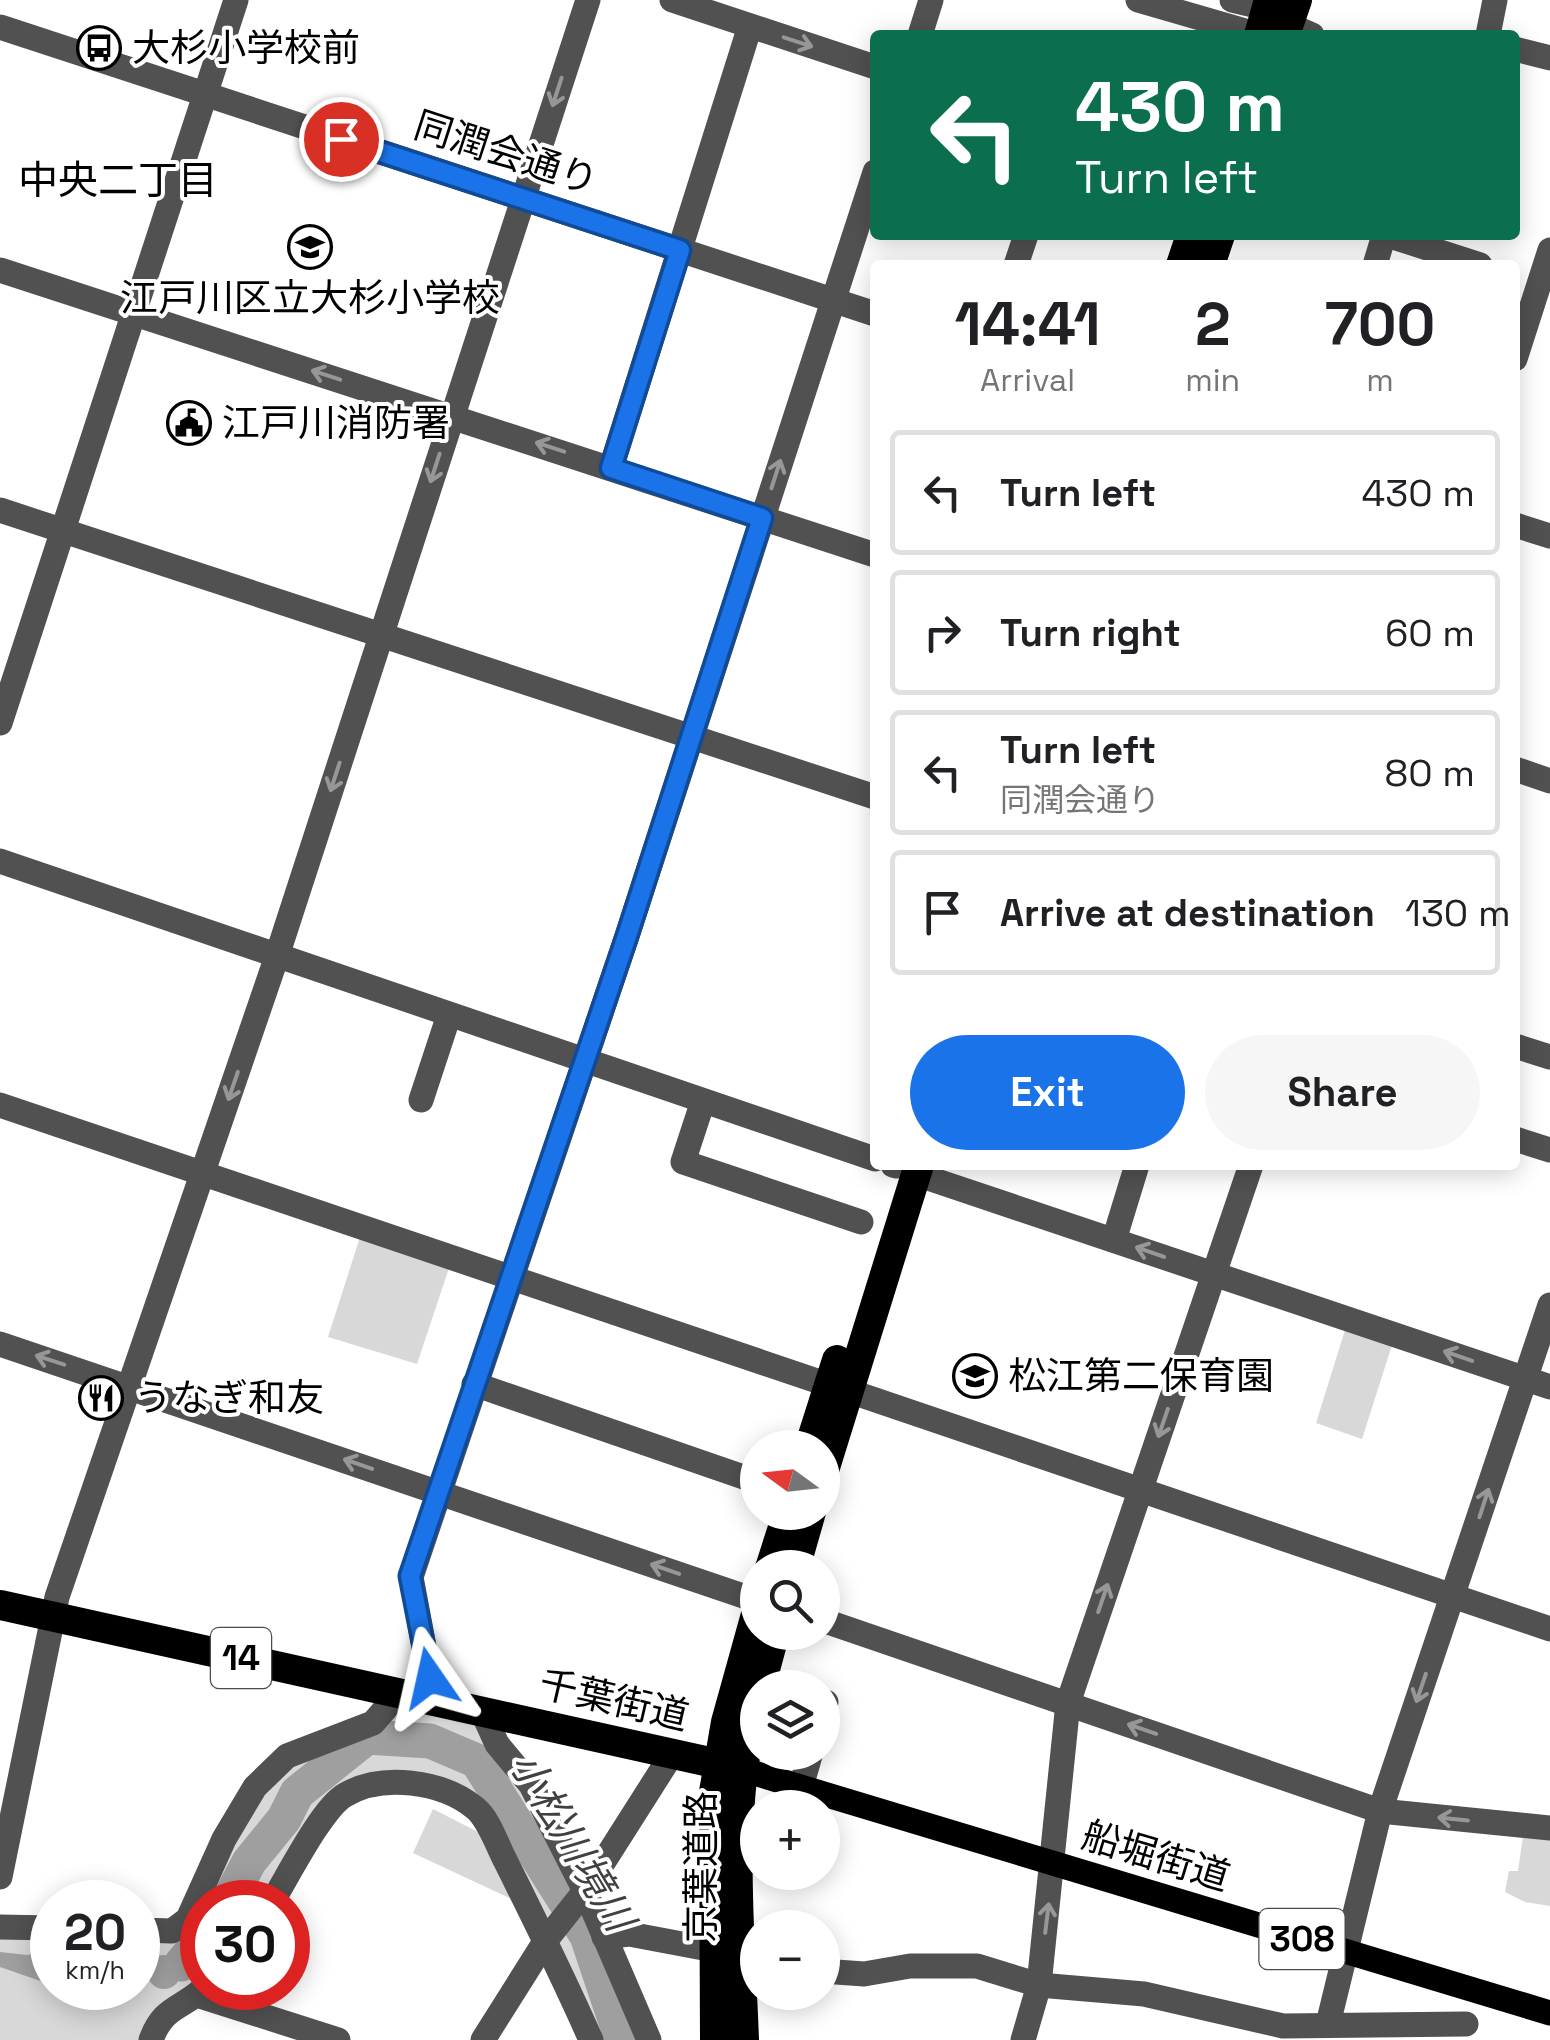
<!DOCTYPE html>
<html lang="en">
<head>
<meta charset="utf-8">
<style>
	:root { --surface:#fff; --page:#f6f6f6; --text:#202124; --muted:#757577; --line:#e0e0e0; --accent:#1a73e8 }
	body { margin:0; font-family:"Space Grotesk","Noto Sans JP",sans-serif; background:var(--page); color:var(--text); height:100vh; display:flex; flex-direction:column; font-size:38px; white-space:nowrap }
	* { box-sizing:border-box; margin:0 }
	p { font-size:32px; color:var(--muted) }
	.icon { flex:none; width:55px; height:55px; fill:none; stroke:currentColor; stroke-width:2; stroke-linecap:round; stroke-linejoin:round }
	.map { position:relative; flex:1; overflow:hidden }
	.details { position:absolute; left:870px; top:260px; width:650px; height:910px; display:flex; flex-direction:column; background:var(--surface); border-radius:10px; box-shadow:0 5px 25px #0003 }
	.details>* { flex:none }
	.top-card { position:absolute; left:870px; top:30px; width:650px; height:210px; border-radius:10px; box-shadow:0 5px 25px #0003; background:#0b6e4f; color:#fff; overflow:hidden }
	.needle { width:65px; rotate:285deg }
	.buttons { position:absolute; left:740px; top:1430px; display:grid; gap:20px }
	.buttons a { display:grid; place-items:center; width:100px; height:100px; border-radius:50%; background:var(--surface); box-shadow:0 5px 25px #0003; font-size:50px }
	.speed { position:absolute; left:30px; top:1880px; display:flex; gap:20px; font-size:50px; font-weight:700; text-align:center }
	.speed>* { display:grid; place-content:center; width:130px; height:130px; border-radius:50%; background:var(--surface); box-shadow:0 5px 25px #0003; line-height:1 }
	.speed small { font-size:25px; font-weight:400 }
	.speed .limit { border:15px solid #d22; background:#fff; color:#111 }
	.pin { position:absolute; display:grid; place-items:center; width:85px; height:85px; color:#fff; margin:-42px; border:5px solid #fff; border-radius:50%; box-shadow:0 2px 10px #0007 }
	.me { position:absolute; width:110px; margin:-55px; rotate:349deg; stroke-linejoin:round; filter:drop-shadow(0 0 8px #0008) }
	.turn { display:flex; align-items:center; gap:35px; height:210px; padding:0 40px; font-size:45px }
	.turn .icon { width:130px; height:130px; stroke-width:2.5 }
	.turn b { display:block; font-size:70px; line-height:85px }
	.eta { display:flex; justify-content:space-evenly; align-items:center; height:170px; text-align:center }
	.eta b { font-size:60px; font-weight:700; line-height:70px }
	.action { display:flex; gap:20px; margin-top:auto; padding:20px 40px }
	.action a { flex:1; height:115px; border-radius:60px; background:var(--accent); color:#fff; font-size:40px; font-weight:700; line-height:115px; text-align:center }
	.action a+a { background:var(--page); color:var(--text) }
	ul { padding:0; list-style:none }
	li { display:flex; align-items:center; gap:30px; height:125px; margin:0 20px 15px; padding:0 20px; border:5px solid var(--line); border-radius:10px }
	li div { flex:1 }
	li b { display:block; font-size:38px }
	li em { font-style:normal }
	.map>svg:first-child { display:block }
	.green { fill:#d8d8d8 }
	.water { fill:#9f9f9f }
	.lines { fill:none; stroke-linecap:round; stroke-linejoin:round }
	.river { stroke:#9f9f9f; stroke-width:35 }
	.minor { stroke:#515151; stroke-width:25 }
	.major { stroke:#000; stroke-width:25 }
	.highway { stroke:#000; stroke-width:30 }
	.oneway { stroke:#979797 }
	.route-casing { stroke:#114b97; stroke-width:25 }
	.route { stroke:#1a73e8; stroke-width:18 }
	.labels { text-anchor:middle; stroke-width:8; stroke-linejoin:round; paint-order:stroke }
	.shield { fill:#fff; stroke:#4c4c4c; stroke-width:2.5 }
	.shield-label { font-size:35px; font-weight:bold; fill:#000 }
	.poi-label { font-size:38px; fill:#000; stroke:#fff; text-anchor:start }
	.street-label { font-size:38px; fill:#000; stroke:#fff }
	.neighbourhood-label { font-size:40px; fill:#000; stroke:#fff }
	.water-label { font-size:40px; font-style:italic; fill:#404040; stroke:#fff }
</style>
</head>
<body>
<div class="map">
<svg width="1550" height="2040" viewBox="0 0 1550 2040">
	<rect width="100%" height="100%" fill="#fff"/>
	<g class="green">
		<path d="M361,1234L450,1265L417,1364L328,1337Z"/>
		<path d="M1345,1330L1392,1345L1362,1439L1316,1423Z"/>
		<path d="M399,1693L482,1711L649,2040H591L490,1830L444,1789L344,1795L272,1902H202V1988L151,2040H0V1927L52,1928V1988H138V1930L172,1931L255,1787L373,1723Z"/>
		<path d="M433,1809L484,1835L518,1902L413,1853Z"/>
		<path d="M1523,1836L1550,1839V1906L1525,1902L1505,1892L1509,1871H1518Z"/>
	</g>
	<g class="water">
		<path d="M52,1951V1985L0,1967V1952L27,1955Z"/>
		<circle cx="164" cy="1972" r="17"/>
	</g>
	<g class="lines">
		<g class="river">
			<path d="M228,1902L249,1862L284,1819L297,1793L367,1737L430,1741L477,1761L587,1936L622,2040"/>
			<path d="M181,1964L202,1940"/>
		</g>
		<g class="minor">
			<path d="M672,0L875,67"/>
			<path d="M1138,0L1259,35"/>
			<path d="M1232,0L1266,8"/>
			<path d="M1289,25L1312,35"/>
			<path d="M0,27L875,314"/>
			<path d="M920,35L931,0"/>
			<path d="M1488,35L1495,0"/>
			<path d="M1515,49L1550,58"/>
			<path d="M1387,235L1480,265"/>
			<path d="M1016,265L1026,235"/>
			<path d="M1375,265L1384,235"/>
			<path d="M0,270L875,555"/>
			<path d="M1515,359L1550,250"/>
			<path d="M611,468L750,26"/>
			<path d="M0,510L875,797"/>
			<path d="M1515,525L1550,536"/>
			<path d="M0,723L236,0"/>
			<path d="M1515,769L1550,781"/>
			<path d="M0,861L875,1159"/>
			<path d="M1515,1046L1550,1057"/>
			<path d="M421,1100L449,1015"/>
			<path d="M703,1101L683,1162L861,1222"/>
			<path d="M0,1105L829,1385"/>
			<path d="M1515,1139L1550,1150"/>
			<path d="M893,1165L897,1166"/>
			<path d="M916,1174L1550,1387"/>
			<path d="M1114,1240L1137,1165"/>
			<path d="M0,1344L758,1601"/>
			<path d="M474,1384L758,1482"/>
			<path d="M849,1391L1550,1629"/>
			<path d="M822,1620L1380,1811L1550,1828"/>
			<path d="M434,1700L411,1577L627,936L875,172"/>
			<path d="M482,1711L497,1744L531,1785L585,1891L649,2040"/>
			<path d="M822,1714L826,1702"/>
			<path d="M801,1787L811,1752"/>
			<path d="M0,1877L57,1597L277,956L588,0"/>
			<path d="M272,1902C287,1878 322,1808 345,1795C382,1773 442,1781 475,1808C489,1819 497,1845 505,1860C535,1920 564,1979 591,2040"/>
			<path d="M0,1927L52,1928"/>
			<path d="M138,1930L172,1931L188,1919L224,1839L255,1787L287,1756L373,1723L399,1693"/>
			<path d="M604,1937L629,1934L714,1950"/>
			<path d="M822,1971L864,1974L910,1966H977L1039,1985L1144,1994L1283,2026L1466,2024"/>
			<path d="M197,1995L338,2040"/>
			<path d="M1328,2024L1380,1811L1550,1305"/>
			<path d="M151,2040C163,2006 182,2009 204,1988"/>
			<path d="M483,2040L546,1940L585,1891L672,1754"/>
			<path d="M1023,2040L1039,1985L1068,1703L1251,1165"/>
		</g>
		<path class="major" d="M741,1769L1550,2013"/>
		<g class="highway">
			<path d="M1259,35L1269,0"/>
			<path d="M1285,35L1297,0"/>
			<path d="M1181,265L1191,235"/>
			<path d="M1210,265L1220,235"/>
			<path d="M809,1448L837,1360"/>
			<path d="M822,1477L919,1165"/>
			<path d="M770,1568L788,1512"/>
			<path d="M795,1568L811,1512"/>
			<path d="M0,1605L741,1769"/>
			<path d="M760,1688L775,1632"/>
			<path d="M715,2040L714,1792L726,1722L758,1607"/>
			<path d="M744,2040C740,1926 726,1807 758,1696"/>
		</g>
	</g>
	<defs><path id="oneway-shaft" d="M-6 0H5M1.5-3L5.5 0L1.5 3" fill="none" stroke-width="1.6" stroke-linecap="round" stroke-linejoin="round" transform="scale(2.5)"/></defs>
	<g class="oneway">
		<use href="#oneway-shaft" transform="translate(798 42) rotate(18)"/>
		<use href="#oneway-shaft" transform="translate(557 92) rotate(108)"/>
		<use href="#oneway-shaft" transform="translate(326 375) rotate(-162)"/>
		<use href="#oneway-shaft" transform="translate(550 447) rotate(-162)"/>
		<use href="#oneway-shaft" transform="translate(435 468) rotate(108)"/>
		<use href="#oneway-shaft" transform="translate(776 474) rotate(-72)"/>
		<use href="#oneway-shaft" transform="translate(335 777) rotate(108)"/>
		<use href="#oneway-shaft" transform="translate(233 1086) rotate(109)"/>
		<use href="#oneway-shaft" transform="translate(1150 1252) rotate(-161)"/>
		<use href="#oneway-shaft" transform="translate(1458 1356) rotate(-161)"/>
		<use href="#oneway-shaft" transform="translate(50 1360) rotate(-162)"/>
		<use href="#oneway-shaft" transform="translate(1163 1423) rotate(109)"/>
		<use href="#oneway-shaft" transform="translate(358 1464) rotate(-161)"/>
		<use href="#oneway-shaft" transform="translate(1484 1503) rotate(-72)"/>
		<use href="#oneway-shaft" transform="translate(665 1569) rotate(-161)"/>
		<use href="#oneway-shaft" transform="translate(1103 1598) rotate(-71)"/>
		<use href="#oneway-shaft" transform="translate(1421 1688) rotate(109)"/>
		<use href="#oneway-shaft" transform="translate(1142 1729) rotate(-161)"/>
		<use href="#oneway-shaft" transform="translate(1453 1819) rotate(-174)"/>
		<use href="#oneway-shaft" transform="translate(1047 1918) rotate(-83)"/>
	</g>
	<g class="lines">
		<g class="route-casing">
			<path id="route" d="M341,139L680,250L611,468L762,518L627,936L410,1576L430,1678"/>
		</g>
		<use href="#route" class="route"/>
	</g>
	<defs>
		<g id="bus-ring" transform="scale(2.25)"><circle r="9.5" fill="#fff" stroke="#000" stroke-width="1.5"/><path d="M-5-6H5V4H4V6H2V4H-2V6H-4V4H-5ZM-3.5-4V0h7V-4ZM-3.5 1.2v1.5H-2V1.2ZM2 1.2v1.5H3.5V1.2Z" fill="#000"/></g>
		<g id="school-ring" transform="scale(2.25)"><circle r="9.5" fill="#fff" stroke="#000" stroke-width="1.5"/><path d="M0-5L7-2L0 1L-7-2ZM-4 1L0 2.5L4 1V4Q0 6-4 4Z" fill="#000"/></g>
		<g id="civic-ring" transform="scale(2.25)"><circle r="9.5" fill="#fff" stroke="#000" stroke-width="1.5"/><path d="M-.6-6.5H3V-4.5H.6V-3L4-1V1h2V6H-6V1h2V-1L-.6-3ZM-1.2 2.5V6h2.4V2.5Z" fill="#000"/></g>
		<g id="restaurant-ring" transform="scale(2.25)"><circle r="9.5" fill="#fff" stroke="#000" stroke-width="1.5"/><path d="M-5-6h1v4h1v-4h1v4h1v-4h1v5L-1.5 .5V6h-2V.5L-5-1ZM5-6V6H3V1.5H1.5Q1.5-4 5-6Z" fill="#000"/></g>
	</defs>
	<g fill-rule="evenodd">
		<use href="#bus-ring" x="99" y="48"/>
		<use href="#school-ring" x="310" y="247"/>
		<use href="#civic-ring" x="189" y="423"/>
		<use href="#school-ring" x="975" y="1376"/>
		<use href="#restaurant-ring" x="101" y="1398"/>
	</g>
	<g class="labels">
		<g class="shield">
			<rect x="211" y="1628" width="60" height="60" rx="8"/>
			<rect x="1259.5" y="1909" width="85" height="60" rx="8"/>
		</g>
		<g class="shield-label">
			<text x="241" y="1670">14</text>
			<text x="1302" y="1951">308</text>
		</g>
		<g class="poi-label">
			<text x="132" y="61">大杉小学校前</text>
			<text x="310" y="311" text-anchor="middle">江戸川区立大杉小学校</text>
			<text x="222" y="436">江戸川消防署</text>
			<text x="1008" y="1389">松江第二保育園</text>
			<text x="134" y="1411">うなぎ和友</text>
		</g>
		<g class="street-label">
			<text transform="translate(506 153) rotate(18)" y="13">同潤会通り</text>
			<text transform="translate(614 1700) rotate(13)" y="13">千葉街道</text>
			<text transform="translate(1156 1856) rotate(17)" y="13">船堀街道</text>
			<text transform="translate(701 1867) rotate(-90)" y="13">京葉道路</text>
		</g>
		<g class="neighbourhood-label">
			<text x="118" y="194">中央二丁目</text>
		</g>
		<g class="water-label">
			<text transform="translate(572 1841) rotate(59)" y="14">小松川境川</text>
		</g>
	</g>
</svg>
<div class="buttons">
<a><svg class="needle" viewBox="-14 -14 28 28"><path d="M0-13l5 13h-10z" fill="#e53935"/><path d="M0 13l5-13h-10z" fill="#757577"/></svg></a>
<a><svg class="icon" aria-label="search" viewBox="0 0 24 24"><circle cx="10" cy="10" r="6"/><path d="M15 15l6 6"/></svg></a>
<a><svg class="icon" aria-label="layers" viewBox="0 0 24 24"><path d="M12 4l9 5-9 5-9-5zM3 14l9 5 9-5"/></svg></a>
<a>+</a>
<a>−</a>
</div>
<div class="speed"><div>20<small>km/h</small></div><div class="limit">30</div></div>
<div class="pin" style="left:341px;top:139px;background:#d93025"><svg class="icon" aria-label="arrive" viewBox="0 0 24 24"><path d="M6 21V4h12l-3 4 3 4H6"/></svg></div>
<svg class="me" style="left:430px;top:1678px" viewBox="-20 -20 40 40"><path d="M0-17L14 15 0 8-14 15z" fill="#1a73e8" stroke="#fff" stroke-width="4"/></svg>
<div class="top-card">
<div class="turn"><svg class="icon" aria-label="left" viewBox="0 0 24 24"><path d="M17 20v-9H6M10 6l-5 5 5 5"/></svg><div><b>430 m</b>Turn left</div></div>
</div>
<section class="details">
<div class="eta">
<div><b>14:41</b><p>Arrival</p></div>
<div><b>2</b><p>min</p></div>
<div><b>700</b><p>m</p></div>
</div>
<ul>
<li><svg class="icon" aria-label="left" viewBox="0 0 24 24"><path d="M17 20v-9H6M10 6l-5 5 5 5"/></svg><div><b>Turn left</b></div><em>430 m</em></li>
<li><svg class="icon" aria-label="right" viewBox="0 0 24 24"><path d="M7 20v-9h11M14 6l5 5-5 5"/></svg><div><b>Turn right</b></div><em>60 m</em></li>
<li><svg class="icon" aria-label="left" viewBox="0 0 24 24"><path d="M17 20v-9H6M10 6l-5 5 5 5"/></svg><div><b>Turn left</b><p>同潤会通り</p></div><em>80 m</em></li>
<li><svg class="icon" aria-label="arrive" viewBox="0 0 24 24"><path d="M6 21V4h12l-3 4 3 4H6"/></svg><div><b>Arrive at destination</b></div><em>130 m</em></li>
</ul>
<div class="action"><a>Exit</a><a>Share</a></div>
</section>
</div>
</body>
</html>
